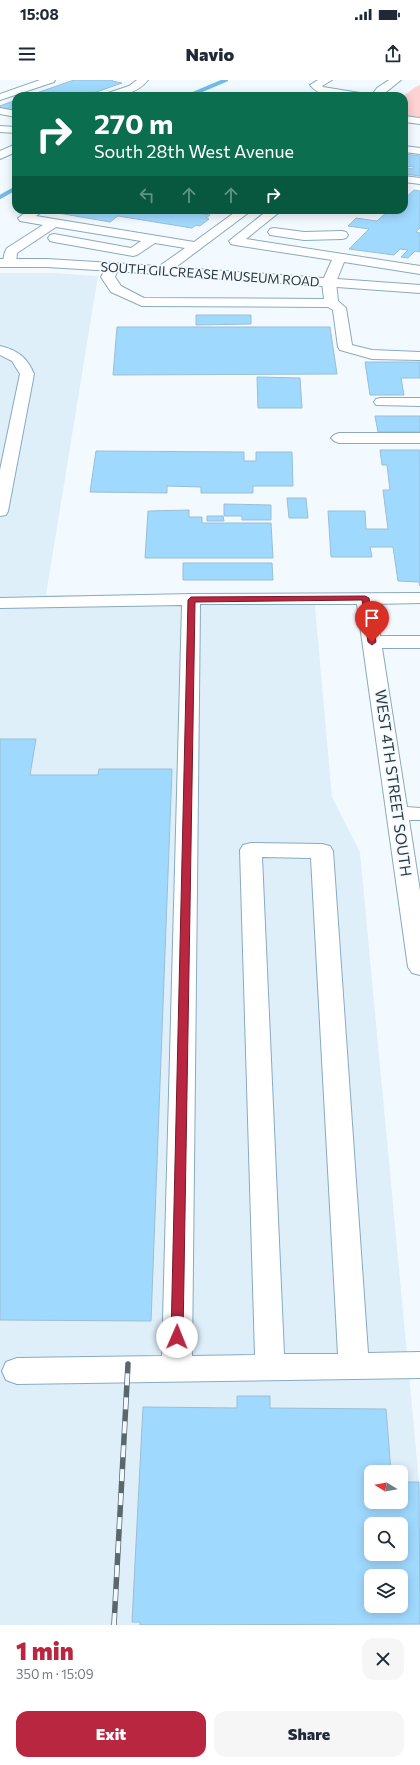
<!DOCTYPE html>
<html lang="en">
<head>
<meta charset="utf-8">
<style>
	:root { --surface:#fff; --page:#f6f6f7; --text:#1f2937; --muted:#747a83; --accent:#b8263f }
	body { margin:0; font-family:Commissioner,sans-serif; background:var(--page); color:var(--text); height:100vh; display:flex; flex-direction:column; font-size:15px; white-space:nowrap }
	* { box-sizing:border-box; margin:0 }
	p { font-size:13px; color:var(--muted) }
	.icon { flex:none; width:22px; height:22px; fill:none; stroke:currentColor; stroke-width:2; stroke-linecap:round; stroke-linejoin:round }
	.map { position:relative; height:1545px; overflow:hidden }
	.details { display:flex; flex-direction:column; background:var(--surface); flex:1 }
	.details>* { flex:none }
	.guide { position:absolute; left:12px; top:12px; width:396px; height:122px; border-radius:12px; box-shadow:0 2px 10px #0003; background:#0b6e4f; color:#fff; overflow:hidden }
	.needle { width:26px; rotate:281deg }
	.controls { position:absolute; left:364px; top:1385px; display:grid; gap:8px }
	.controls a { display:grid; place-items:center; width:44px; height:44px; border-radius:8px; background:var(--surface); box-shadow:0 2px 10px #0003; font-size:20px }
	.pin { position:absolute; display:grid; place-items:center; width:34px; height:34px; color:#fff; margin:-41px -17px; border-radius:50% 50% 50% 0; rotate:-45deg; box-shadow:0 0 4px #0007 }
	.pin .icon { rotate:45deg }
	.me { position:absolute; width:44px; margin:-22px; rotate:1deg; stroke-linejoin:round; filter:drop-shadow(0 0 3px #0008) }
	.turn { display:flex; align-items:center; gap:14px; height:84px; padding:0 16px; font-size:18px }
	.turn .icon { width:52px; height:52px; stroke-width:2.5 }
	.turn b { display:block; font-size:28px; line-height:34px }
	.lanes { display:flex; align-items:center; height:38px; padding:0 16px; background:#0003; justify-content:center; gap:20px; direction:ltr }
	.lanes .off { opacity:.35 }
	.round { display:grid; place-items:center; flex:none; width:42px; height:42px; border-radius:12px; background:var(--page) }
	.overview { display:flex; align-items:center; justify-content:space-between; height:68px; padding:0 16px }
	h1 { font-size:24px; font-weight:800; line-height:30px; color:var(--accent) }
	.action { display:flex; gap:8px; margin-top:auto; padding:8px 16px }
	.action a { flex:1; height:46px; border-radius:12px; background:var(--accent); color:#fff; font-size:16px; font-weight:800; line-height:46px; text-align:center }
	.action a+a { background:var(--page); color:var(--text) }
	.status { display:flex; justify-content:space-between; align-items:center; height:28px; padding:0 20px; background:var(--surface); direction:ltr }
	.status svg { height:11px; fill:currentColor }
	header { display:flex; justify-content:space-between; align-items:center; height:52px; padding:0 16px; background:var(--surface); font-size:18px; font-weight:800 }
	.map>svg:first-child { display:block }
	.built { fill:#deeffa; fill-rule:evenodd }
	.green { fill:#fed1d2 }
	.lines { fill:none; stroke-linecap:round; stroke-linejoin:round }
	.stream { stroke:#72bbe9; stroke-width:4 }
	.building { fill:#a0d9fe; stroke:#9bbed5; fill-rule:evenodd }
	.minor-casing { stroke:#88aac0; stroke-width:2 }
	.major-casing { stroke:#88aac0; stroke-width:2 }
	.minor { fill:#fff; fill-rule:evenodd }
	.major { fill:#fff; fill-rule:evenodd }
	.rail-casing { stroke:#5a676f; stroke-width:5.5 }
	.rail { stroke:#f3faff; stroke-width:4; stroke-dasharray:12; stroke-linecap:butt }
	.route { fill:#b8263f; stroke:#781929 }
	.labels { text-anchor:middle; stroke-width:3.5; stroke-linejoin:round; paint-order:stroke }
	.far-street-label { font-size:13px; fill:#2a3841; stroke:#f3faff }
	.street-label { font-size:15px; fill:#2a3841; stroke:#f3faff }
</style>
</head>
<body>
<div class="status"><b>15:08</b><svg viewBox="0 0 49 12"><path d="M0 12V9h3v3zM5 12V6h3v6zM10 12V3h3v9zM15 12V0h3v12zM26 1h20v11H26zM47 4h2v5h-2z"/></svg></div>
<header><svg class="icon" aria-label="menu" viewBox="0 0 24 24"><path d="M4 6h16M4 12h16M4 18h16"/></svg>Navio<svg class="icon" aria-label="share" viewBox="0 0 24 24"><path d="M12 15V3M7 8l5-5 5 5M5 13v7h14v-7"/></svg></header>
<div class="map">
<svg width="420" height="1545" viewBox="0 0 420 1545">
	<rect width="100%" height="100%" fill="#f3faff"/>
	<path class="built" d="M0,193H54L98,196L46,515L314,514L332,717L360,772L420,1412V1545H0ZM371,1392H401V1422H371ZM371,1444H401V1474H371ZM371,1496H401V1526H371Z"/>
	<path class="green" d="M420,5V37L404,36L403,16L414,8Z"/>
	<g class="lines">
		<g class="stream">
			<path d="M188,16L226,0"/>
			<path d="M0,117L16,108"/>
		</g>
	</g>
	<g class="building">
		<path d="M74,0H113L112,1L122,3L85,16H28Z"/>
		<path d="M16,20V32L0,28V26Z"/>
		<path d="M404,74L420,76V96L404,94L408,88L412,89L414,87L404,86Z"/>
		<path d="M414,110L420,111V148L416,152L420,153V172L415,171L408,178L401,177L408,170L400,169L394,175L349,169L369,149L348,146L356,138L377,141L389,130H404V119Z"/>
		<path d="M63,130H178L210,135L206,138L209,139L200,146L196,145L192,148L118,136L110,142L58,133Z"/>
		<path d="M196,235H251V244L196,245Z"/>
		<path d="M117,247H330L337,294L113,295Z"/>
		<path d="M365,282H420V298H401L404,315H370Z"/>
		<path d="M257,297L300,298L302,328H258Z"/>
		<path d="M375,336H420V352H378Z"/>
		<path d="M380,370H420V506L419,502L398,501L393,467H370L372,477H331L328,431H365L366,449H388L383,410H390L387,385H382Z"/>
		<path d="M96,371L244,372V381H256V372H292L293,406H253V413H201V407L167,406V413L90,412Z"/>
		<path d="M287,418H306L308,438H289Z"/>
		<path d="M224,424L271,425V440H242V436H224Z"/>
		<path d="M189,430V437H202V443H271L273,478H145L148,431Z"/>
		<path d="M207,436H223L224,441H207Z"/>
		<path d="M183,483H272L273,500H183Z"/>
		<path d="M0,659H36L30,695H98L99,689H172L151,1241L0,1240Z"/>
		<path d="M237,1316H270V1328L386,1329L391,1392H371V1422H401V1402H419L420,1544L140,1545V1542H132L143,1327L237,1328ZM371,1444H401V1474H371ZM371,1496H401V1526H371Z"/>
	</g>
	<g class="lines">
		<g class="minor-casing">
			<g id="minor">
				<path d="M40,0H55L54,2L0,20V14Z"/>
				<path d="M137,0H148C137,14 120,16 104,16L105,14L129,6Z"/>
				<path d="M318,0H332L322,6L323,7L360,13L365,16C348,16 321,20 310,5Z"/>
				<path d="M389,0H401L381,16H371L377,8Z"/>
				<path d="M0,28L16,31V37L0,34Z"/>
				<path d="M404,36L420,38V44L404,42Z"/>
				<path d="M0,46L16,47V53L0,52Z"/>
				<path d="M16,64V72L0,79V71Z"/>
				<path d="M404,66L420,68V74L404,72Z"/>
				<path d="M404,96L420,98V104L404,102Z"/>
				<path d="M29,130H44L36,136L194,162L238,130H252L168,193H158L157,190L158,187L185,168L155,163L137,175L133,176L54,162L50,161L48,158L50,155L54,154L131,168L141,161L56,147L17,173L16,183L15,186H5C2,181 4,173 7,168L43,145L20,141L18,138Z"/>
				<path d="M268,130H282L246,159L420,186V194L344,182L336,202L338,221L346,228L352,265L372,270L420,272V280L372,279L340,270L338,267L333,230L328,227L142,226L111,212L101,197L108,184H118L119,187L115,197L121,206L144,218L324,219L322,202L332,180L235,165L231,164L229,161Z"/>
				<path d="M274,148L304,152L342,151L346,152L348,155L346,158L342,159L304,160L270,155L268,152L270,149Z"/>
				<path d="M0,266C17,270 27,277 34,294L8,431L6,435L0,436V390L20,294L12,281L0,275Z"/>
				<path d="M381,318H420V326L376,325L374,322L376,319Z"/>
				<path d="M339,353H420V363H339L334,361L331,358L334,355Z"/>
				<path d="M420,513V523L375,524L380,556H420V568H382L407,727L420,728V740H409L420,811V895L412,893L408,887L357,524H200L192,1276L255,1275L240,770L243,765L251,763L322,764L330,766L333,771L368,1273L420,1272V1298L17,1304L6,1300L2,1291L6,1282L17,1278L162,1276L182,525L0,528V518L191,514ZM262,777L311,778L338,1274H284Z"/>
			</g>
		</g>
		<g class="major-casing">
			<path id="major" d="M0,179H47L129,184L420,205V213L129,192L47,187H0Z"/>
		</g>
		<use href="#minor" class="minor"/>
		<use href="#major" class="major"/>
		<g class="rail-casing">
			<path id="rail" d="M114,1545L128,1284"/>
		</g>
		<use href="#rail" class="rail"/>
	</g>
	<path class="route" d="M365,516L369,518L376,562L372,565L368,562L362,520L195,522L183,1257L182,1261L177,1262L173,1261L171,1257L188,520L191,517Z"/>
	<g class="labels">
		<g class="far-street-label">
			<text transform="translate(210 194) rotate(4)" y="5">SOUTH GILCREASE MUSEUM ROAD</text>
		</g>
		<g class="street-label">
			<text transform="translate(393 703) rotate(82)" y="5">WEST 4TH STREET SOUTH</text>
		</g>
	</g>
</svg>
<div class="controls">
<a><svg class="needle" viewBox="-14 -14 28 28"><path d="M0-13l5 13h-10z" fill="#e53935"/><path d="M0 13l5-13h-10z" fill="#747a83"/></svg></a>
<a><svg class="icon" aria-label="search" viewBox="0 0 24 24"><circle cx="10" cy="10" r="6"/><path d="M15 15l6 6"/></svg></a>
<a><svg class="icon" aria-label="layers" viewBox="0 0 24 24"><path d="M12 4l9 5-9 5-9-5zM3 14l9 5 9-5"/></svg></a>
</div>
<div class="pin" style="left:372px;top:562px;background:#d93025"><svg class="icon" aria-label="arrive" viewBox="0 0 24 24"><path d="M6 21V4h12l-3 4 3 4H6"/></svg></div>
<svg class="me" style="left:177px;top:1257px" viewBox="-20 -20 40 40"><circle r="19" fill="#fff"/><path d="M0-13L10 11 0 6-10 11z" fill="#b8263f"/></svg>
<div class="guide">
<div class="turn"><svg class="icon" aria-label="right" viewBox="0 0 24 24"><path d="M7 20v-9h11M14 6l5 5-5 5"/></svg><div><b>270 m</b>South 28th West Avenue</div></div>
<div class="lanes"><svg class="icon off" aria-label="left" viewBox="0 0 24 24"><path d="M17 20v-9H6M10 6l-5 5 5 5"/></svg><svg class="icon off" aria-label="ahead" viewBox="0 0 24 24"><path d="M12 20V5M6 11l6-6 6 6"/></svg><svg class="icon off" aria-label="ahead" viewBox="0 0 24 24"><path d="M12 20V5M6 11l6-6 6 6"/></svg><svg class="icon" aria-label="right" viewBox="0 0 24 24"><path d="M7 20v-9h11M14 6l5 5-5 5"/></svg></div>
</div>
</div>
<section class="details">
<div class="overview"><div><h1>1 min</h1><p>350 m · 15:09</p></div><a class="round"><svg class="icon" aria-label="close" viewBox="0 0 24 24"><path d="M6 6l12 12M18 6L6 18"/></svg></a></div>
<div class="action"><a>Exit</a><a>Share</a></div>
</section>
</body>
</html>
